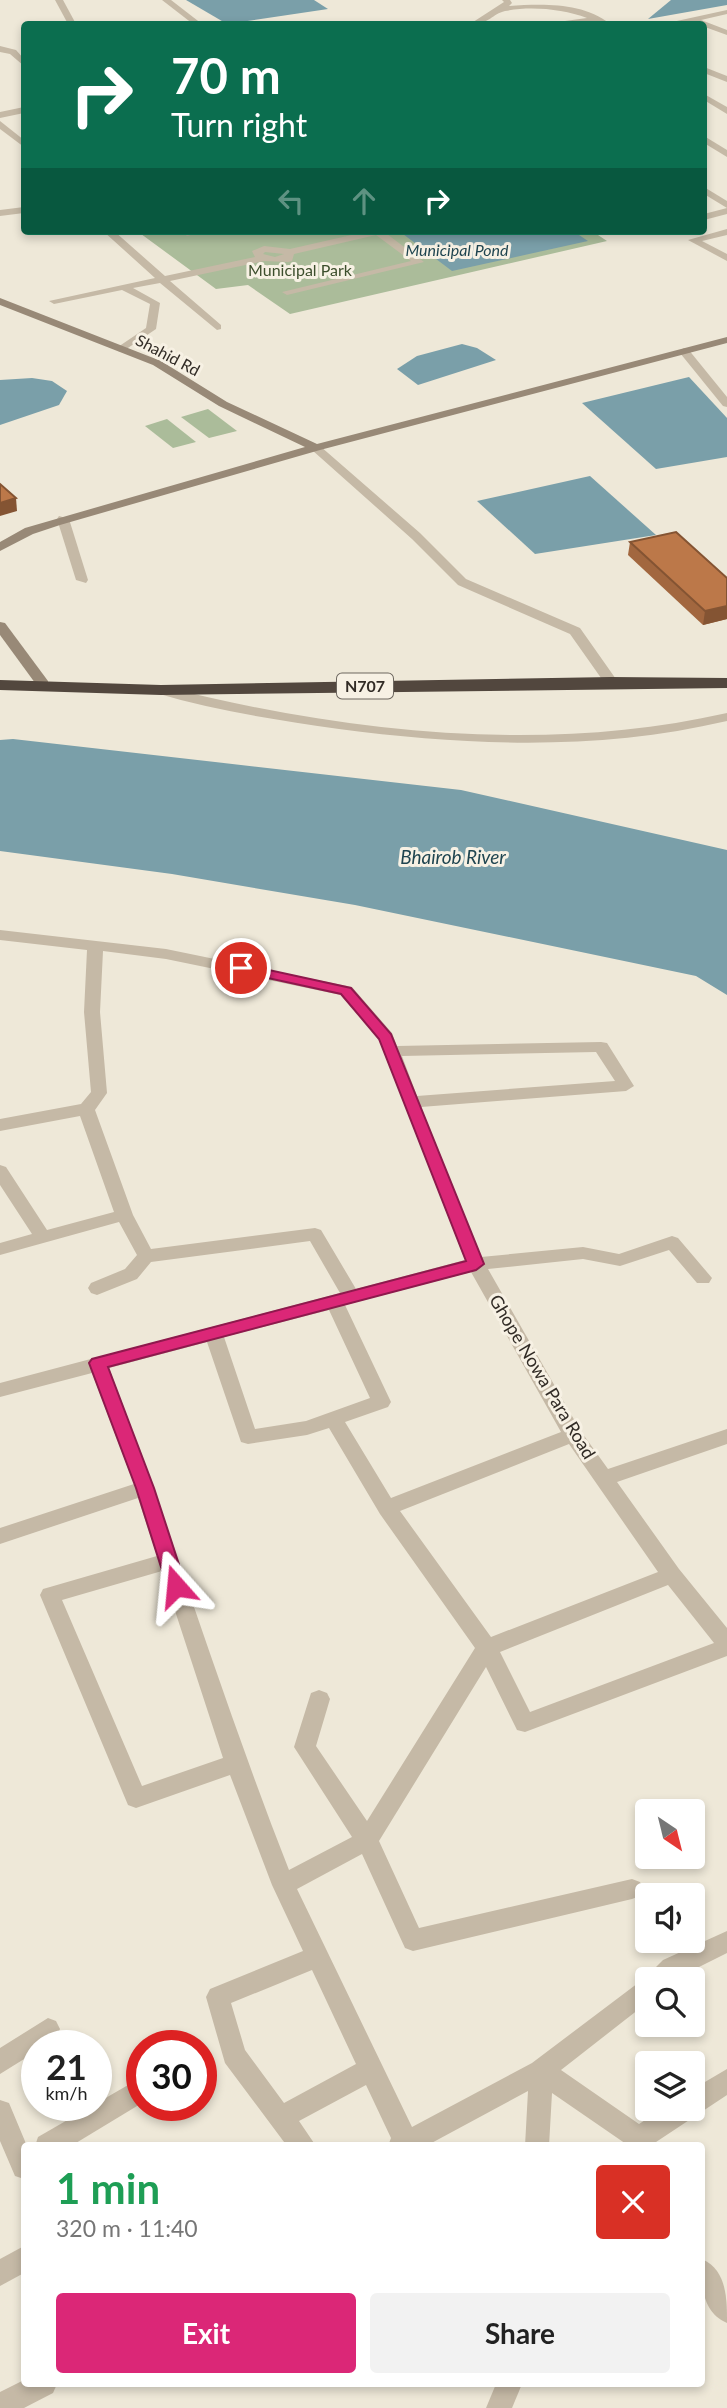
<!DOCTYPE html>
<html lang="en">
<head>
<meta charset="utf-8">
<style>
	:root { --surface:#fff; --page:#f2f2f2; --text:#222; --muted:#767676; --accent:#db2777 }
	body { margin:0; font-family:Lato,sans-serif; background:var(--page); color:var(--text); height:100vh; display:flex; flex-direction:column; font-size:26px; white-space:nowrap }
	* { box-sizing:border-box; margin:0 }
	p { font-size:23px; color:var(--muted) }
	.icon { flex:none; width:38px; height:38px; fill:none; stroke:currentColor; stroke-width:2; stroke-linecap:round; stroke-linejoin:round }
	.map { position:relative; flex:1; overflow:hidden }
	.panel { position:absolute; left:21px; top:2142px; width:684px; height:245px; display:flex; flex-direction:column; background:var(--surface); border-radius:7px; box-shadow:0 4px 10px #0003 }
	.panel>* { flex:none }
	.top-card { position:absolute; left:21px; top:21px; width:686px; height:214px; border-radius:7px; box-shadow:0 4px 10px #0003; background:#0b6e4f; color:#fff; overflow:hidden }
	.needle { width:46px; rotate:145deg }
	.tools { position:absolute; left:635px; top:1799px; display:grid; gap:14px }
	.tools a { display:grid; place-items:center; width:70px; height:70px; border-radius:7px; background:var(--surface); box-shadow:0 4px 10px #0003; font-size:35px }
	.speed { position:absolute; left:21px; top:2030px; display:flex; gap:14px; font-size:35px; font-weight:700; text-align:center }
	.speed>* { display:grid; place-content:center; width:91px; height:91px; border-radius:50%; background:var(--surface); box-shadow:0 4px 10px #0003; line-height:1 }
	.speed small { font-size:18px; font-weight:400 }
	.speed .limit { border:10px solid #d22; background:#fff; color:#111 }
	.pin { position:absolute; display:grid; place-items:center; width:60px; height:60px; color:#fff; margin:-30px; border:4px solid #fff; border-radius:50%; box-shadow:0 2px 7px #0007 }
	.me { position:absolute; width:77px; margin:-38px; rotate:342deg; stroke-linejoin:round; filter:drop-shadow(0 0 5px #0008) }
	.turn { display:flex; align-items:center; gap:24px; height:147px; padding:0 35px; font-size:32px }
	.turn .icon { width:91px; height:91px; stroke-width:2.5 }
	.turn b { display:block; font-size:49px; line-height:60px }
	.lanes { display:flex; align-items:center; height:66px; padding:0 35px; background:#0003; justify-content:center; gap:35px; direction:ltr }
	.lanes .off { opacity:.35 }
	.round { display:grid; place-items:center; flex:none; width:74px; height:74px; border-radius:7px; background:var(--page) }
	.headline { display:flex; align-items:center; justify-content:space-between; height:119px; padding:0 35px }
	h1 { font-size:42px; font-weight:700; line-height:52px; color:#1e9e55 }
	.primary-button { display:flex; gap:14px; margin-top:auto; padding:14px 35px }
	.primary-button a { flex:1; height:80px; border-radius:7px; background:var(--accent); color:#fff; font-size:28px; font-weight:700; line-height:80px; text-align:center }
	.primary-button a+a { background:var(--page); color:var(--text) }
	.map>svg:first-child { display:block }
	.green { fill:#abbc9a }
	.water { fill:#7a9fa9 }
	.lines { fill:none; stroke-linecap:round; stroke-linejoin:round }
	.street { fill:#c5b9a6; fill-rule:evenodd }
	.secondary { fill:#988977; fill-rule:evenodd }
	.highway { fill:#52473e; fill-rule:evenodd }
	.wall { fill:#a2673f }
	.shaded-wall { fill:#845433 }
	.building { fill:#bc7849; stroke:#845433; stroke-width:2 }
	.route { fill:#db2777; stroke:#8e194d; stroke-width:2 }
	.labels { text-anchor:middle; stroke-width:6; stroke-linejoin:round; paint-order:stroke }
	.far-water-label { font-size:16px; font-style:italic; fill:#1f4550; stroke:#f7f1e4 }
	.far-park-label { font-size:16px; fill:#3c4e2c; stroke:#f7f1e4 }
	.far-street-label { font-size:16px; fill:#322c26; stroke:#f7f1e4 }
	.shield { fill:#f7f1e4; stroke:#6d675f; stroke-width:2 }
	.shield-label { font-size:16px; font-weight:bold; fill:#322c26 }
	.street-label { font-size:18px; fill:#322c26; stroke:#f7f1e4 }
	.water-label { font-size:19px; font-style:italic; fill:#1f4550; stroke:#f7f1e4 }
</style>
</head>
<body>
<div class="map">
<svg width="727" height="2408" viewBox="0 0 727 2408">
	<rect width="100%" height="100%" fill="#eee8d8"/>
	<g class="green">
		<path d="M137,231H592L607,241L290,314L248,285L216,289Z"/>
		<path d="M208,409L237,431L209,438L181,417Z"/>
		<path d="M167,419L196,442L173,448L145,426Z"/>
	</g>
	<g class="water">
		<path d="M186,0H314L328,9L227,24Z"/>
		<path d="M671,0H727V5L648,19Z"/>
		<path d="M399,231H573L588,241L452,271Z"/>
		<path d="M462,344L477,348L496,360L418,385L397,369L417,356Z"/>
		<path d="M689,377L727,418V457L656,469L582,403Z"/>
		<path d="M32,378L52,381L67,391L59,405L0,425V380Z"/>
		<path d="M590,476L656,535L535,554L477,501Z"/>
		<path d="M13,739L461,790L727,850V995L696,976L355,905L172,874L0,851V740Z"/>
	</g>
	<g class="lines">
		<g class="street">
			<path d="M55,0H63L76,24H68Z"/>
			<path d="M162,0H171L202,24H193Z"/>
			<path d="M502,0H510L512,3L509,6C543,4 582,2 610,24L595,22L565,24V21L587,18C563,9 531,6 505,11C492,14 490,24 470,24L504,2Z"/>
			<path d="M727,10V14L701,20L727,30V35L691,22L663,24Z"/>
			<path d="M0,46L16,50L24,59V66L10,54L0,52Z"/>
			<path d="M704,67L727,76V82L704,73Z"/>
			<path d="M704,94L727,107V114L704,100Z"/>
			<path d="M24,107V113L0,118V112Z"/>
			<path d="M0,121L24,140V147L0,129Z"/>
			<path d="M704,136L727,150V157L704,143Z"/>
			<path d="M704,187L727,201V208L704,194Z"/>
			<path d="M24,207V213L0,216V210Z"/>
			<path d="M727,208V214L704,220V214Z"/>
			<path d="M727,229V235L702,241L727,254V261L688,240Z"/>
			<path d="M103,231H114L165,276L255,257L252,251L264,246L290,249L369,231H383L424,262L287,295L282,292L411,261L376,235L294,254L292,261L288,262L264,261L170,281L221,325V329L217,330L160,283L133,288L160,303L156,329L122,352L118,351V347L146,328L150,304L122,290L54,304L49,301L155,278ZM265,252L284,254L275,257L263,254Z"/>
			<path d="M190,231H206L187,236L185,234Z"/>
			<path d="M684,348L688,349L727,397V407L723,406L680,353L679,351Z"/>
			<path d="M312,446H320L420,533L466,579L580,628L618,682L616,685H606L570,634L458,585L412,539L312,450Z"/>
			<path d="M59,516L69,519L88,580L86,583L76,580L57,519Z"/>
			<path d="M161,686C343,732 542,755 727,713V721C599,751 469,746 339,729C277,720 216,711 156,693V687Z"/>
			<path d="M0,930L166,949L352,987L392,1033L397,1046L601,1042L607,1043L634,1086L626,1091L421,1107L481,1257L583,1247L619,1254L672,1236L678,1238L712,1278L709,1283H697L669,1250L620,1266L583,1259L488,1269L580,1430L608,1469L727,1429V1444L617,1482L679,1569L727,1628V1656L525,1732L517,1730L486,1667L379,1841L419,1928L632,1879L640,1882L643,1889L640,1896L632,1899L413,1951L405,1948L362,1854L297,1889L412,2127L532,2063L646,1977L663,1960L727,1931V1953L675,1979H648V2002L561,2070L639,2124L662,2109H693V2089L727,2069V2095L650,2146H629L552,2093L549,2146H525L528,2091L426,2146H388L391,2138L366,2085L299,2121L316,2146H287L225,2063L206,1997L210,1989L303,1951L272,1885L230,1775L136,1808L128,1805L40,1595L43,1589L50,1587L157,1556L138,1498L0,1544V1528L134,1484L92,1373L0,1397V1383L340,1293L310,1241L151,1262L137,1279L97,1295L91,1293L88,1288L91,1283L125,1269L137,1255L119,1222L0,1255V1243L32,1234L0,1185V1165L6,1167L47,1230L114,1212L80,1116L0,1131V1119L81,1104L91,1092L84,1012L87,950L0,940ZM103,951L166,959L341,995L379,1039L465,1260L356,1289L321,1230L315,1228L151,1249L133,1215L95,1110L107,1093L100,1012ZM596,1052L615,1081L417,1096L402,1056ZM471,1272L561,1432L391,1498L345,1422L388,1407L391,1402L345,1305ZM329,1310L370,1398L306,1421L255,1429L224,1337ZM207,1342L241,1442L248,1444L307,1435L329,1428L380,1514L475,1648L367,1821L316,1746L330,1699L327,1693L319,1690L311,1693L294,1747L352,1837L289,1870C224,1705 172,1534 109,1368ZM569,1444L658,1572L491,1637L400,1511ZM162,1571L223,1758L142,1786L62,1600ZM668,1585L714,1643L530,1712L500,1652ZM312,1970L356,2064L284,2103L245,2050L231,2003Z"/>
			<path d="M48,2018L56,2021L60,2029C56,2039 48,2046 37,2046V2051L0,2074V2048Z"/>
			<path d="M142,2077V2103L71,2146H35L38,2137Z"/>
			<path d="M0,2100L9,2103L27,2146H24V2179L15,2176L0,2141Z"/>
			<path d="M24,2246V2273L0,2286V2259Z"/>
			<path d="M702,2259C727,2270 727,2299 727,2323C701,2312 701,2283 702,2259Z"/>
			<path d="M24,2380V2384H57L53,2393L24,2408H0V2392Z"/>
			<path d="M496,2384H522L512,2408H486Z"/>
		</g>
		<g class="secondary">
			<path d="M0,298L161,361L227,402L317,444L727,337V343L320,450L60,525L33,534L0,551V542L25,528L305,447L219,406L153,365L0,305Z"/>
			<path d="M0,622L5,623L48,681V687H38L0,635Z"/>
		</g>
		<path class="highway" d="M611,677L727,678V688L161,695L0,690V680L161,685Z"/>
	</g>
	<path class="wall" d="M630,542L727,578V619L703,625L628,555Z"/>
	<g class="shaded-wall">
		<path d="M16,498L17,511L0,516V503Z"/>
		<path d="M727,606V619L703,625L705,611Z"/>
	</g>
	<g class="building">
		<path d="M0,484L16,498L0,503Z"/>
		<path d="M676,532L727,578V606L705,611L630,542Z"/>
	</g>
	<path class="route" d="M241,964L351,988L391,1034L484,1264L476,1270L108,1367L154,1488L186,1586L176,1594L167,1586L136,1488L89,1363L92,1359L466,1261L379,1039L341,994L236,971V965Z"/>
	<g class="labels">
		<g class="far-water-label">
			<text x="457" y="256">Municipal Pond</text>
		</g>
		<g class="far-park-label">
			<text x="300" y="276">Municipal Park</text>
		</g>
		<g class="far-street-label">
			<text transform="translate(168 355) rotate(28)" y="6">Shahid Rd</text>
		</g>
		<rect class="shield" x="337" y="673.5" width="56" height="25" rx="5"/>
		<g class="shield-label">
			<text x="365" y="692">N707</text>
		</g>
		<g class="street-label">
			<text transform="translate(542 1377) rotate(59)" y="6">Ghope Nowa Para Road</text>
		</g>
		<g class="water-label">
			<text x="453" y="864">Bhairob River</text>
		</g>
	</g>
</svg>
<div class="tools">
<a><svg class="needle" viewBox="-14 -14 28 28"><path d="M0-13l5 13h-10z" fill="#e53935"/><path d="M0 13l5-13h-10z" fill="#767676"/></svg></a>
<a><svg class="icon" aria-label="sound" viewBox="0 0 24 24"><path d="M4 9h4l5-4v14l-5-4H4zM17 9q2 3 0 6"/></svg></a>
<a><svg class="icon" aria-label="search" viewBox="0 0 24 24"><circle cx="10" cy="10" r="6"/><path d="M15 15l6 6"/></svg></a>
<a><svg class="icon" aria-label="layers" viewBox="0 0 24 24"><path d="M12 4l9 5-9 5-9-5zM3 14l9 5 9-5"/></svg></a>
</div>
<div class="speed"><div>21<small>km/h</small></div><div class="limit">30</div></div>
<div class="pin" style="left:241px;top:968px;background:#d93025"><svg class="icon" aria-label="arrive" viewBox="0 0 24 24"><path d="M6 21V4h12l-3 4 3 4H6"/></svg></div>
<svg class="me" style="left:176px;top:1586px" viewBox="-20 -20 40 40"><path d="M0-17L14 15 0 8-14 15z" fill="#db2777" stroke="#fff" stroke-width="4"/></svg>
<div class="top-card">
<div class="turn"><svg class="icon" aria-label="right" viewBox="0 0 24 24"><path d="M7 20v-9h11M14 6l5 5-5 5"/></svg><div><b>70 m</b>Turn right</div></div>
<div class="lanes"><svg class="icon off" aria-label="left" viewBox="0 0 24 24"><path d="M17 20v-9H6M10 6l-5 5 5 5"/></svg><svg class="icon off" aria-label="ahead" viewBox="0 0 24 24"><path d="M12 20V5M6 11l6-6 6 6"/></svg><svg class="icon" aria-label="right" viewBox="0 0 24 24"><path d="M7 20v-9h11M14 6l5 5-5 5"/></svg></div>
</div>
<section class="panel">
<div class="headline"><div><h1>1 min</h1><p>320 m · 11:40</p></div><a class="round" style="background:#d93025;color:#fff"><svg class="icon" aria-label="close" viewBox="0 0 24 24"><path d="M6 6l12 12M18 6L6 18"/></svg></a></div>
<div class="primary-button"><a>Exit</a><a>Share</a></div>
</section>
</div>
</body>
</html>
